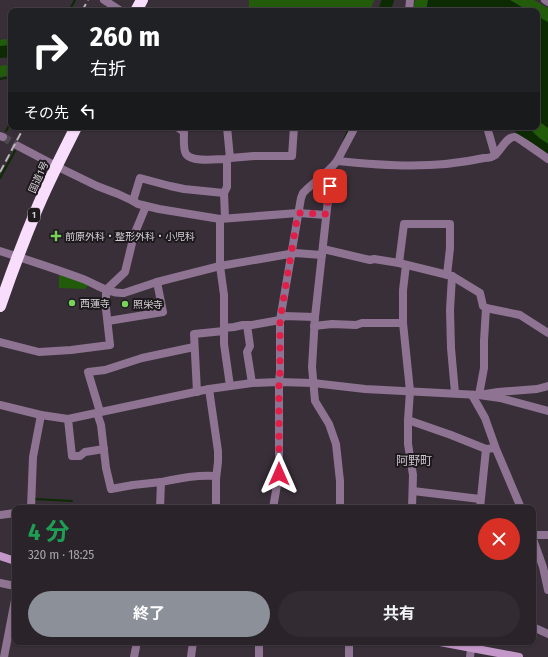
<!DOCTYPE html>
<html lang="ja">
<head>
<meta charset="utf-8">
<style>
	:root { --surface:#2a232a; --page:#322b32; --text:#f1f3f6; --muted:#a5a4a8; --line:#464047; --accent:#8c9099 }
	body { margin:0; font-family:"Fira Sans Condensed","Noto Sans JP",sans-serif; background:var(--page); color:var(--text); height:100vh; display:flex; flex-direction:column; font-size:15px; white-space:nowrap }
	* { box-sizing:border-box; margin:0 }
	p { font-size:13px; color:var(--muted) }
	.icon { flex:none; width:22px; height:22px; fill:none; stroke:currentColor; stroke-width:2; stroke-linecap:round; stroke-linejoin:round }
	.map { position:relative; flex:1; overflow:hidden }
	.details { position:absolute; left:12px; top:505px; width:524px; height:140px; display:flex; flex-direction:column; background:var(--surface); border-radius:8px; box-shadow:0 1px 3px #0004,0 0 0 1px var(--line) }
	.details>* { flex:none }
	.guide { position:absolute; left:8px; top:8px; width:532px; height:122px; border-radius:8px; box-shadow:0 1px 3px #0004,0 0 0 1px var(--line); background:#202124; color:#fff; overflow:hidden }
	.pin { position:absolute; display:grid; place-items:center; width:34px; height:34px; color:#fff; margin:-17px; border-radius:8px; box-shadow:0 2px 6px #0006 }
	.me { position:absolute; width:44px; margin:-22px; rotate:0deg; stroke-linejoin:round; filter:drop-shadow(0 0 3px #0008) }
	.turn { display:flex; align-items:center; gap:14px; height:84px; padding:0 16px; font-size:18px }
	.turn .icon { width:52px; height:52px; stroke-width:2.5 }
	.turn b { display:block; font-size:28px; line-height:34px }
	.then { display:flex; align-items:center; height:38px; padding:0 16px; background:#0003; gap:8px; font-size:15px }
	.round { display:grid; place-items:center; flex:none; width:42px; height:42px; border-radius:21px; background:var(--page) }
	.headline { display:flex; align-items:center; justify-content:space-between; height:68px; padding:0 16px }
	h1 { font-size:24px; font-weight:700; line-height:30px; color:#1e9e55 }
	.cta { display:flex; gap:8px; margin-top:auto; padding:8px 16px }
	.cta a { flex:1; height:46px; border-radius:24px; background:var(--accent); color:#fff; font-size:16px; font-weight:700; line-height:46px; text-align:center }
	.cta a+a { background:var(--page); color:var(--text) }
	.map>svg:first-child { display:block }
	.green { fill:#225c0a }
	.water { fill:#0d2b03 }
	.lines { fill:none; stroke-linecap:round; stroke-linejoin:round }
	.stream { stroke:#0d2b03; stroke-width:2 }
	.river { stroke:#0d2b03; stroke-width:12 }
	.street-tunnel { stroke:#4f4750; stroke-width:8; stroke-dasharray:8 4; stroke-linecap:butt }
	.street { stroke:#8f7392; stroke-width:8 }
	.secondary { stroke:#c497c9; stroke-width:8 }
	.highway { stroke:#f9ddfc; stroke-width:12 }
	.rail { stroke:#bab5bb; stroke-width:2; stroke-dasharray:8 4; stroke-linecap:butt }
	.route { stroke:#e11d48; stroke-width:7; stroke-dasharray:0 12.6 }
	.poi-dot { fill:#77d25a; stroke:#1d191d; stroke-width:1.5 }
	.labels { text-anchor:middle; stroke-width:4; stroke-linejoin:round; paint-order:stroke }
	.shield { fill:#1d191d; stroke:#9d989e; stroke-width:1 }
	.shield-label { font-size:9px; font-weight:bold; fill:#d4cfd5 }
	.street-label { font-size:10px; fill:#d4cfd5; stroke:#1d191d }
	.poi-label { font-size:10px; fill:#d4cfd5; stroke:#1d191d; text-anchor:start }
	.quarter-label { font-size:12px; fill:#d0c5d1; stroke:#1d191d }
</style>
</head>
<body>
<div class="map">
<svg width="548" height="657" viewBox="0 0 548 657">
	<rect width="100%" height="100%" fill="#382f38"/>
	<g class="green">
		<path d="M249,0H374L370,11H246V8L249,7Z"/>
		<path d="M415,0H534L548,8V147L535,139L524,127H537V11H413Z"/>
		<path d="M11,38V48L0,50V40Z"/>
		<path d="M11,64V75L0,77V66Z"/>
		<path d="M59,274L89,284L85,289L59,288Z"/>
	</g>
	<g class="water">
		<path d="M428,0H510L529,11H426Z"/>
		<path d="M537,16L548,22V128L537,120Z"/>
	</g>
	<g class="lines">
		<g class="stream">
			<path d="M69,11L75,0"/>
			<path d="M0,79L11,77"/>
			<path d="M6,131L11,122"/>
			<path d="M344,140L348,130"/>
			<path d="M0,178L15,151"/>
			<path d="M34,499L72,501"/>
			<path d="M12,598L14,590"/>
		</g>
		<g class="river">
			<path d="M384,11L388,0"/>
			<path d="M0,52L11,51"/>
			<path d="M519,127L536,143L548,151"/>
		</g>
		<path class="street-tunnel" d="M3,137L18,146"/>
		<g class="street">
			<path d="M104,0L121,11"/>
			<path d="M545,0L548,2"/>
			<path d="M409,11L410,0"/>
			<path d="M177,127L184,132C184,139 183,149 186,154C192,163 217,159 227,159L230,158L254,156H292L294,127"/>
			<path d="M227,127L230,158"/>
			<path d="M487,127L495,155"/>
			<path d="M0,136L3,137"/>
			<path d="M18,146L56,166L97,186L118,194L133,201L138,204L159,209L220,219L298,213L326,215"/>
			<path d="M337,161C387,166 434,169 484,158C487,158 493,157 495,155C501,150 507,136 515,137C517,137 544,156 548,159"/>
			<path d="M331,168V173L315,317L312,367L315,401L329,424L336,444L340,481V508"/>
			<path d="M133,201L140,178L170,186L184,189L224,193"/>
			<path d="M225,218L224,193L227,187V159"/>
			<path d="M220,219V266L224,295V344L230,386"/>
			<path d="M323,249L370,260L374,259L399,263L452,276L480,293L483,306L486,308L520,315L548,333"/>
			<path d="M0,251C28,260 56,269 83,279C96,284 109,294 124,293L157,282L220,266L295,253L322,255"/>
			<path d="M399,263L404,224H450V248L447,275"/>
			<path d="M406,265L403,290V323L410,391L408,420V444L413,475L412,508"/>
			<path d="M452,276L450,310L451,348L455,393"/>
			<path d="M486,308L484,341V368L479,395L498,392L537,389L548,386"/>
			<path d="M108,321L163,312L157,282"/>
			<path d="M247,325L250,346L247,352L252,383"/>
			<path d="M314,326L332,324L356,325L362,323H403"/>
			<path d="M224,328L234,327L243,325H252L280,320L284,316L315,317"/>
			<path d="M0,342L39,352L71,350L110,345L106,309V290L125,272L134,235L146,206"/>
			<path d="M209,389L218,451V462L216,479V508"/>
			<path d="M197,392L194,334L224,331"/>
			<path d="M472,395L485,418L496,449L521,508"/>
			<path d="M0,405L41,415L68,419L209,389L252,383L279,382L313,383L365,389L479,395L500,398L548,411"/>
			<path d="M100,412L88,372L105,370L142,358L194,347"/>
			<path d="M97,413L101,425L106,468L111,489L133,485L161,482L160,508"/>
			<path d="M68,419L72,456H80L85,452L104,449"/>
			<path d="M408,420L451,435L486,449L495,448"/>
			<path d="M161,482C181,478 195,475 216,476"/>
			<path d="M413,491L480,499"/>
			<path d="M31,508L33,457L41,415"/>
			<path d="M273,508L279,474V382L280,372V320L301,198L303,193L307,189L331,168L337,161L355,127"/>
			<path d="M480,508L486,449"/>
			<path d="M0,515L15,513"/>
			<path d="M533,535H548"/>
			<path d="M533,539L543,567L548,590"/>
			<path d="M0,583L15,586"/>
			<path d="M533,627L548,634"/>
			<path d="M259,642V657"/>
			<path d="M4,657L15,600"/>
			<path d="M134,657L137,642"/>
			<path d="M191,657L193,642"/>
			<path d="M349,657V642"/>
			<path d="M470,657L472,642"/>
		</g>
		<g class="secondary">
			<path d="M0,556L15,561"/>
			<path d="M440,642L519,657"/>
		</g>
		<g class="highway">
			<path d="M136,11L142,0"/>
			<path d="M0,306C11,274 23,242 36,211C48,182 62,155 76,127"/>
		</g>
		<g class="rail">
			<path d="M82,11L88,0"/>
			<path d="M0,172L24,127"/>
		</g>
	</g>
	<g class="lines">
		<path class="route" d="M279,474V382L280,372V320L298,213L326,214L330,186"/>
	</g>
	<g class="poi-dot">
		<path d="M54 230h4v4h4v4h-4v4h-4v-4h-4v-4h4z"/>
		<circle cx="72" cy="303" r="4"/>
		<circle cx="125" cy="304" r="4"/>
	</g>
	<g class="labels">
		<rect class="shield" x="28" y="208" width="12" height="14" rx="3"/>
		<g class="shield-label">
			<text x="34" y="218">1</text>
		</g>
		<g class="street-label">
			<text transform="translate(38 177) rotate(-66)" y="4">国道1号</text>
		</g>
		<g class="poi-label">
			<text x="65" y="240">前原外科・整形外科・小児科</text>
			<text x="80" y="307">西蓮寺</text>
			<text x="133" y="308">照栄寺</text>
		</g>
		<g class="quarter-label">
			<text x="414" y="465">阿野町</text>
		</g>
	</g>
</svg>
<div class="pin" style="left:330px;top:186px;background:#d93025"><svg class="icon" aria-label="arrive" viewBox="0 0 24 24"><path d="M6 21V4h12l-3 4 3 4H6"/></svg></div>
<svg class="me" style="left:279px;top:474px" viewBox="-20 -20 40 40"><path d="M0-17L14 15 0 8-14 15z" fill="#e11d48" stroke="#fff" stroke-width="4"/></svg>
<div class="guide">
<div class="turn"><svg class="icon" aria-label="right" viewBox="0 0 24 24"><path d="M7 20v-9h11M14 6l5 5-5 5"/></svg><div><b>260 m</b>右折</div></div>
<div class="then">その先<svg class="icon" aria-label="left" viewBox="0 0 24 24"><path d="M17 20v-9H6M10 6l-5 5 5 5"/></svg></div>
</div>
<section class="details">
<div class="headline"><div><h1>4 分</h1><p>320 m · 18:25</p></div><a class="round" style="background:#d93025;color:#fff"><svg class="icon" aria-label="close" viewBox="0 0 24 24"><path d="M6 6l12 12M18 6L6 18"/></svg></a></div>
<div class="cta"><a>終了</a><a>共有</a></div>
</section>
</div>
</body>
</html>
